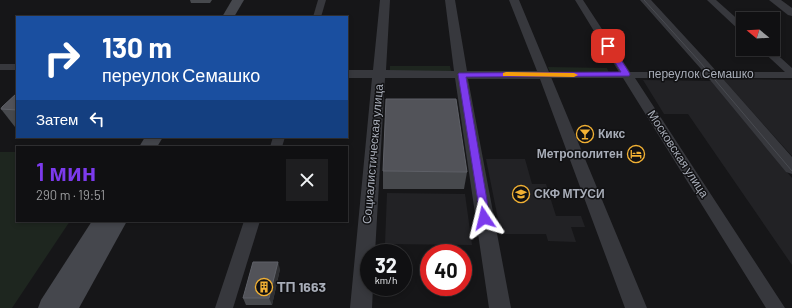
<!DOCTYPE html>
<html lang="ru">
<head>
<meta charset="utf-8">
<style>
	:root { --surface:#101012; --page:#1e1e20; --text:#f1f3f6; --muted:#9c9d9f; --line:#303032; --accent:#7c3aed }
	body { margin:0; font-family:Barlow,sans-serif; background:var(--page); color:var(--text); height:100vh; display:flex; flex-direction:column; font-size:15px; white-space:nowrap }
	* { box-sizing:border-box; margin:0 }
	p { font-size:13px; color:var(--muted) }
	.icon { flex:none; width:22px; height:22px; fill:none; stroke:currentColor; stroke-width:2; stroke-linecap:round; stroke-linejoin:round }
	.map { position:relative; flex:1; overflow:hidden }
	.sheet { position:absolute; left:16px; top:146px; width:332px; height:76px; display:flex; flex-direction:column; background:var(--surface); border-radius:0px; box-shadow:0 2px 6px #0003,0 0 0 1px var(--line) }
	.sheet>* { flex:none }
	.top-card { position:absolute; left:16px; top:16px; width:332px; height:122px; border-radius:0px; box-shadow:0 2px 6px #0003,0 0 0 1px var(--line); background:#1a4fa0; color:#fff; overflow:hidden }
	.needle { width:26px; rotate:288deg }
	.tools { position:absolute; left:736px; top:12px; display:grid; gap:8px }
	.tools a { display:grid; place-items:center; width:44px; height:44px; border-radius:0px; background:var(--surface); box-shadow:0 2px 6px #0003,0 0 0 1px var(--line); font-size:20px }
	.speed { position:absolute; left:360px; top:244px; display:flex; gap:8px; font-size:20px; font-weight:700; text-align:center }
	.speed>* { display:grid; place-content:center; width:52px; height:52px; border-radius:50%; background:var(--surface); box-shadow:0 2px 6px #0003,0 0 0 1px var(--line); line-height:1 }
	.speed small { font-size:10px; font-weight:400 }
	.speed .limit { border:6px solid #d22; background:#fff; color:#111 }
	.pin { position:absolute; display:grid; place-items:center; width:34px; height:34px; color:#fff; margin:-17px; border-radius:8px; box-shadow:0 2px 6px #0006 }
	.me { position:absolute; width:44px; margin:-22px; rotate:350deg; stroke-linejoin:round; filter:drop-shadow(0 0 3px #0008) }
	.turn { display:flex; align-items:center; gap:14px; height:84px; padding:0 20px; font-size:18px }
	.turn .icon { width:52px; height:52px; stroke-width:2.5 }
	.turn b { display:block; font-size:28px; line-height:34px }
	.then { display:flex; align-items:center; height:38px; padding:0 20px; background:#0003; gap:8px; font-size:15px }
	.round { display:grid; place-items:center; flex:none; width:42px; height:42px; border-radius:0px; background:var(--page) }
	.headline { display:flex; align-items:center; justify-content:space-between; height:68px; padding:0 20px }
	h1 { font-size:24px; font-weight:600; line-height:30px; color:var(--accent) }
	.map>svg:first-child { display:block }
	.built { fill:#222225 }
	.green { fill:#1e261f }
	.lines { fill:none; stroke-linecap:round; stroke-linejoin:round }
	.minor { fill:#37383d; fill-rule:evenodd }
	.tertiary { fill:#37383d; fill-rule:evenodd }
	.secondary { fill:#45474d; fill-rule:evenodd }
	.tram { stroke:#4a4c52; stroke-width:1 }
	.wall { fill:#47494d }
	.shaded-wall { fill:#2f3033 }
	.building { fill:#525359; stroke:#5f6168 }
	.route { fill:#7c3aed; stroke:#51269a }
	.slow { fill:#f59e0b }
	.labels { text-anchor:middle; stroke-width:3; stroke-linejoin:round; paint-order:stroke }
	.street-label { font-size:12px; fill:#a8adb8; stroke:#111113 }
	.poi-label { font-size:12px; font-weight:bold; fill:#a8adb8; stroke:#111113; text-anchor:start }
	.near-poi-label { font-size:14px; font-weight:bold; fill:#a8adb8; stroke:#111113; text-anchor:start }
</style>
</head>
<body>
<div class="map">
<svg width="792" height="308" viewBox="0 0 792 308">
	<rect width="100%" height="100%" fill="#161618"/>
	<g class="built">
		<path d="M723,79L792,80V156L772,134Z"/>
		<path d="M643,80L712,81L792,178V265L688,114H664Z"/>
		<path d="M486,159H525L532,184H546L556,216H581L585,227H571L576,242L548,241L546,234H501Z"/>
		<path d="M387,193L465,194L472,245L385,244Z"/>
	</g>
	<g class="green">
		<path d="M390,66H450L451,71H390Z"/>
		<path d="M548,67L607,68L609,73L550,72Z"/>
		<path d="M0,152H17V221H70L12,308H0Z"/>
	</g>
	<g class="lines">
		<g class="minor">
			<path d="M318,0H326L321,17H313Z"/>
			<path d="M575,0H583L630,72H785L760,49H771L792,68V78H635L785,308H766L623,78H545L540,75L545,72H619Z"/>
			<path d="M707,0H716L743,24V32L740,31Z"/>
			<rect x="0" y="64" width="17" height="6"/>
			<path d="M273,137H285L282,147H270Z"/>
			<path d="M244,221H260L233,308H215Z"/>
		</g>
		<g class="tertiary">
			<path d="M380,0H390L386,70L454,71L445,0H455L467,71H537L509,0H519L647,308H625L540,79H468L511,308H489L455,78H385L375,253H369V287H373L372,308H350L372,78H347V70H373Z"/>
			<path d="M640,0H651L709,63L792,157V174L786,172L701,69Z"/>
			<path d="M769,0H781L792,8V16L788,15Z"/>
		</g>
		<g class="secondary">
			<path d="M232,0H244L234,17H222Z"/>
			<path d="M145,137H163L157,147H139Z"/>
			<path d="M92,221H127L79,308H38L41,300Z"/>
		</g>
		<path class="tram" d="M644,0L699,61L792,171"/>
	</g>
	<g class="wall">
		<path d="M190,0H212L210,3H191Z"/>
		<path d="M17,93V127H15L1,109Z"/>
		<path d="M383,171L467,172L464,189H383Z"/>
		<path d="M280,269L272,305H246L243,298Z"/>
	</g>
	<path class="shaded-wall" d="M278,262L280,269L272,305L269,298Z"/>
	<g class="building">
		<path d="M17,93V110L1,109L2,107Z"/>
		<path d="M386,99H456L467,172L383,171Z"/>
		<path d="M253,262H278L269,298H243Z"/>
	</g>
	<path class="route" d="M606,44H611L630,74L629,76L466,77L490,218L488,221L484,222L481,221L458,74L459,73L621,72L605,46Z"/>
	<path class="slow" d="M506,72L574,73L578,75L574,77L503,76V73Z"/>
	<defs>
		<g id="bar-ring" transform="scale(0.9)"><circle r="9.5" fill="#111113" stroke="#f2b134" stroke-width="1.5"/><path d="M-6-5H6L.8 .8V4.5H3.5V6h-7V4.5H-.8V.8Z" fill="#f2b134"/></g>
		<g id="hotel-ring" transform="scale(0.9)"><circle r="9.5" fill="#111113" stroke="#f2b134" stroke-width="1.5"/><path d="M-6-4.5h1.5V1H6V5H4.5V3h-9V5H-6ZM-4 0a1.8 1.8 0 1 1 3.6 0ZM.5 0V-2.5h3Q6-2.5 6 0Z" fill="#f2b134"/></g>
		<g id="university-ring" transform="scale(0.9)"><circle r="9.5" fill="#111113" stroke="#f2b134" stroke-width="1.5"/><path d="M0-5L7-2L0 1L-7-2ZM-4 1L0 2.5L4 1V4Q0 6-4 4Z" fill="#f2b134"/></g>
		<g id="building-ring" transform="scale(0.9)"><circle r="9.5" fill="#111113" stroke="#f2b134" stroke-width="1.5"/><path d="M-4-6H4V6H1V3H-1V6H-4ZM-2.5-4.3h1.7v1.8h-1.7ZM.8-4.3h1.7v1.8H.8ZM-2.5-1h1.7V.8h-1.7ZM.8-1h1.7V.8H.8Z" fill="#f2b134"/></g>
	</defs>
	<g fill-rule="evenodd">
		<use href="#bar-ring" x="585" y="134"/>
		<use href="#hotel-ring" x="636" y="154"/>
		<use href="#university-ring" x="521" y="194"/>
		<use href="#building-ring" x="264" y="287"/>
	</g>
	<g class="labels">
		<g class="street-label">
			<text x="701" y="78">переулок Семашко</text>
			<text transform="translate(373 154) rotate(-85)" y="4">Социалистическая улица</text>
			<text transform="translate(678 154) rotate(57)" y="4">Московская улица</text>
		</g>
		<g class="poi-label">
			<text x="598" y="138">Кикс</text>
			<text x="623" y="158" text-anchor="end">Метрополитен</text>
			<text x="534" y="198">СКФ МТУСИ</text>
		</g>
		<g class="near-poi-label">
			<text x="277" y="292">ТП 1663</text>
		</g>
	</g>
</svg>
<div class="tools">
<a><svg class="needle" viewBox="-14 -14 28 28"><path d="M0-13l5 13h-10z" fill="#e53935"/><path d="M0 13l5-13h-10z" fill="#9c9d9f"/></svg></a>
</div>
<div class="speed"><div>32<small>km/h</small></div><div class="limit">40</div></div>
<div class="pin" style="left:608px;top:46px;background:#d93025"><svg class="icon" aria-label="arrive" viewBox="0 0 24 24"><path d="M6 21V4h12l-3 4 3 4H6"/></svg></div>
<svg class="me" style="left:484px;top:218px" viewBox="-20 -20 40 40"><path d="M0-17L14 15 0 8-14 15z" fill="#7c3aed" stroke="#fff" stroke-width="4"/></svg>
<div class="top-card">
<div class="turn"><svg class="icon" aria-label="right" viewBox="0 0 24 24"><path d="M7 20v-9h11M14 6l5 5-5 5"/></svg><div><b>130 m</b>переулок Семашко</div></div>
<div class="then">Затем<svg class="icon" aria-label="left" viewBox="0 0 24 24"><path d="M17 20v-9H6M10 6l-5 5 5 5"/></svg></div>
</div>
<section class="sheet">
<div class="headline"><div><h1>1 мин</h1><p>290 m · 19:51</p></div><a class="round"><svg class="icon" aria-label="close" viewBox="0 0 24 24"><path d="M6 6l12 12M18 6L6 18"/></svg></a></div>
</section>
</div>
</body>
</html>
